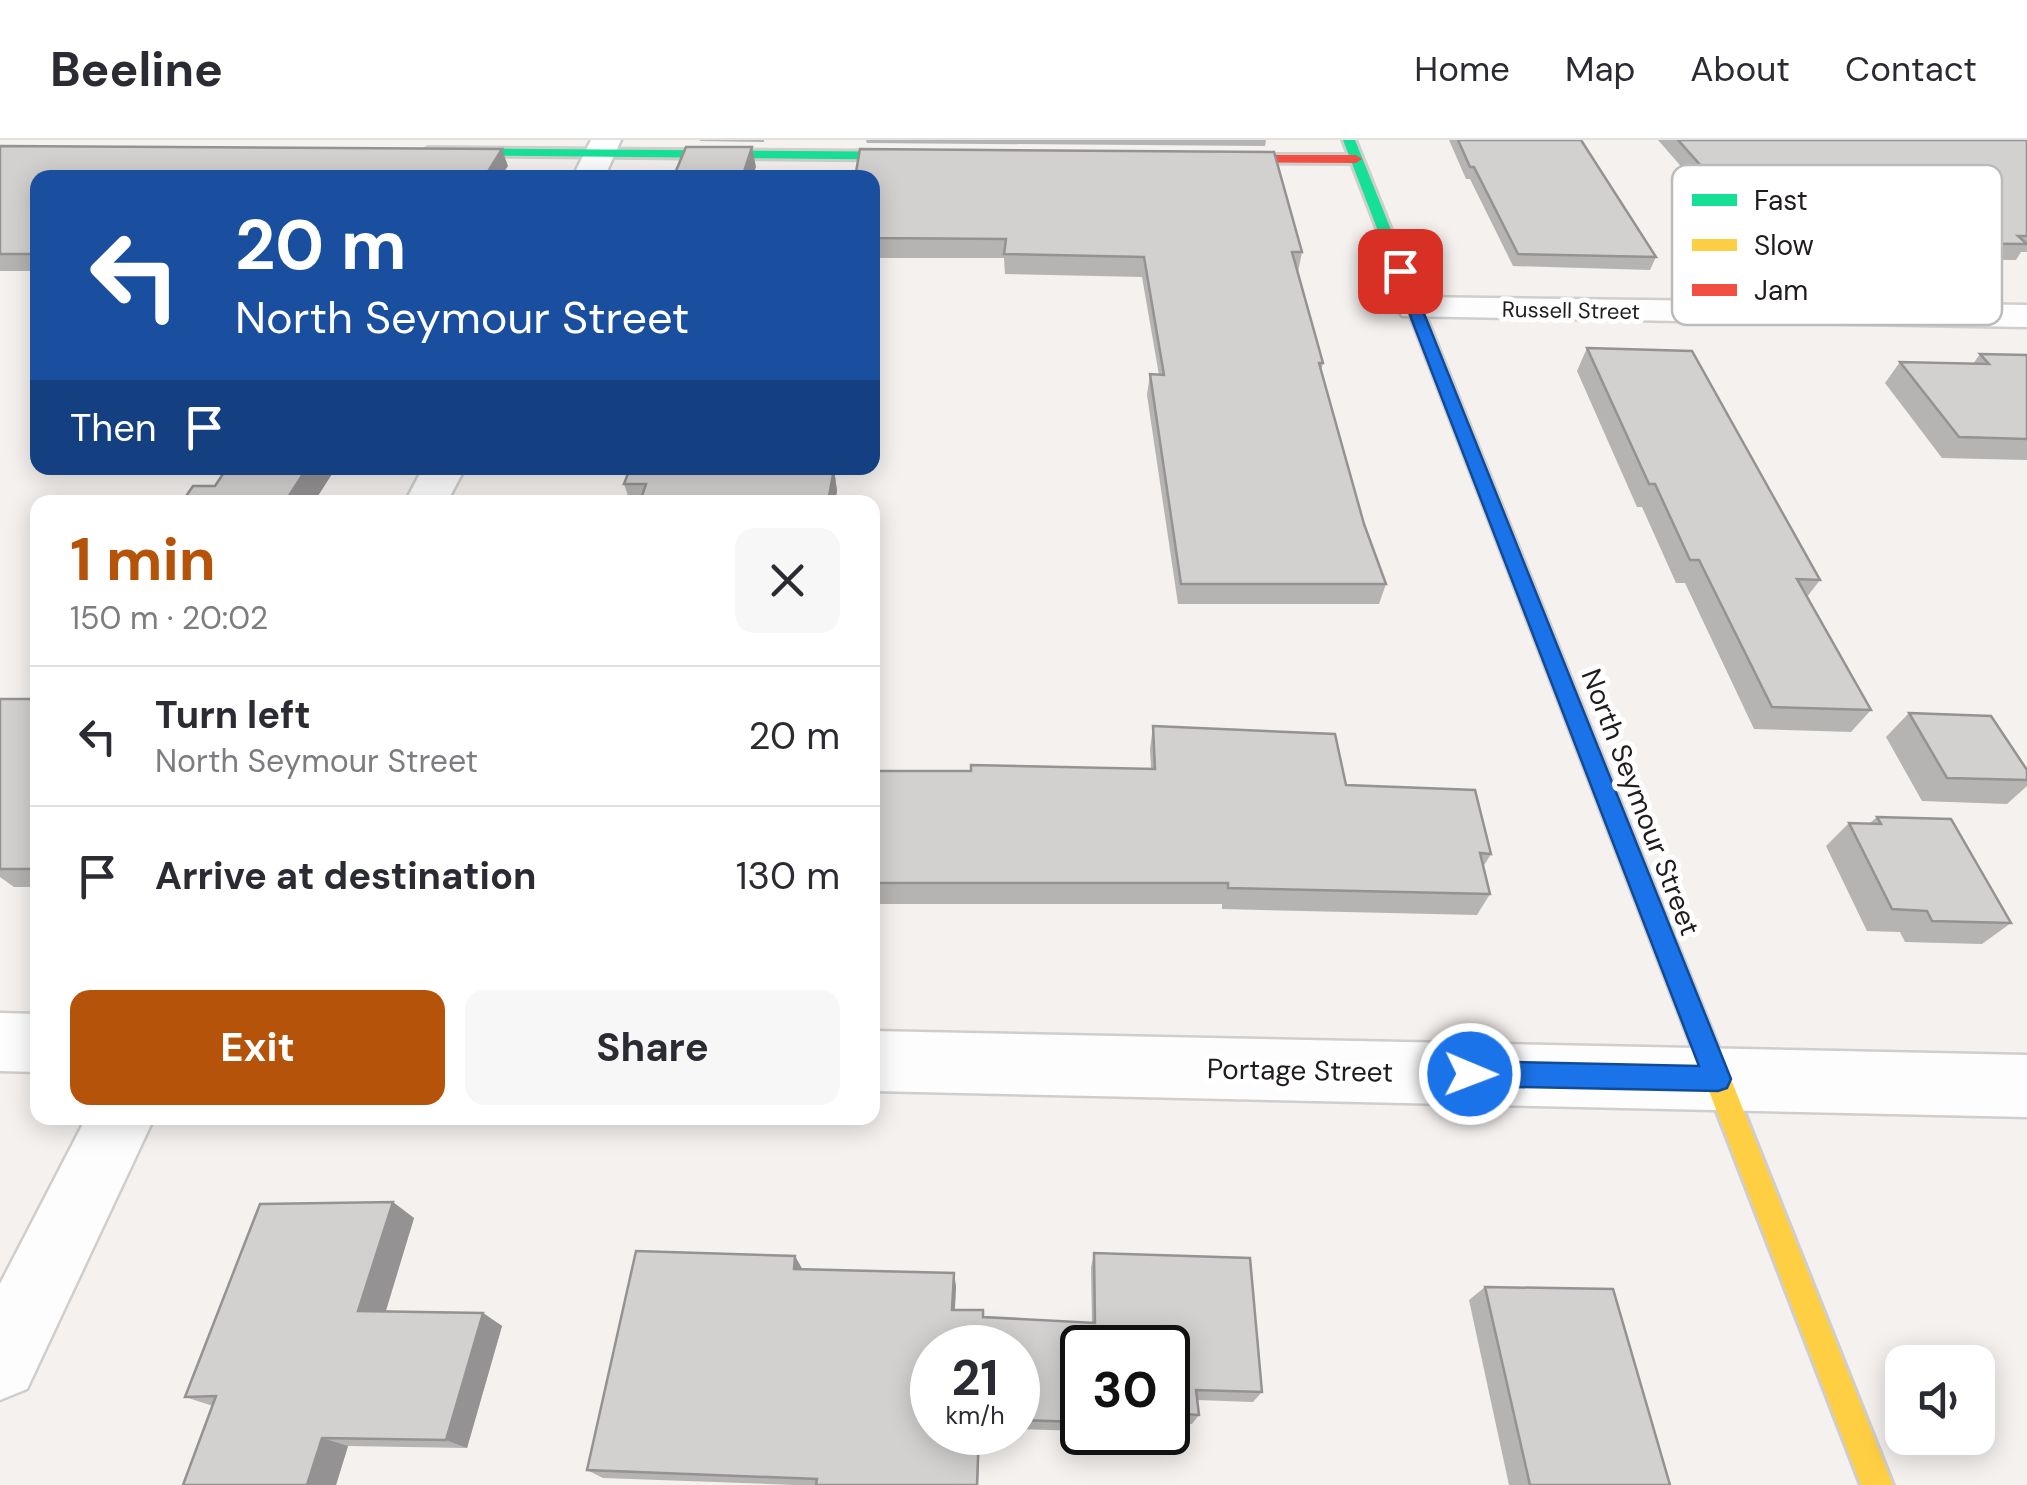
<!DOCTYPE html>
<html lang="en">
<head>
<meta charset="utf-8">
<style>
	:root { --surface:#fff; --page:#f7f7f7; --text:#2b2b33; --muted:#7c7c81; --line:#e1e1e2; --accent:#b45309 }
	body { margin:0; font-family:"DM Sans",sans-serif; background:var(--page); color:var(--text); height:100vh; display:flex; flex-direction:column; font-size:38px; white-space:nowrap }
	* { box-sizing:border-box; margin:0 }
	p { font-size:32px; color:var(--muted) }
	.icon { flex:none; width:55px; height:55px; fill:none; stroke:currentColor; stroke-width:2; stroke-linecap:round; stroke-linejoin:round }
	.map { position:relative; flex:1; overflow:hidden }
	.drawer { position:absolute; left:30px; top:355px; width:850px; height:630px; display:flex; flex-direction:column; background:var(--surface); border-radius:20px; box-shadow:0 5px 25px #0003 }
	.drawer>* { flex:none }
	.top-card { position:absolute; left:30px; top:30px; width:850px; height:305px; border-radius:20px; box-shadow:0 5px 25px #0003; background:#1a4fa0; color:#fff; overflow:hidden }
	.fabs { position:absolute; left:1885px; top:1205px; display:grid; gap:20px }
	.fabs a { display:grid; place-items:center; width:110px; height:110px; border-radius:20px; background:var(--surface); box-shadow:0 5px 25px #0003; font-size:50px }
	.speed { position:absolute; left:910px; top:1185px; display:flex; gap:20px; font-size:50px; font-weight:700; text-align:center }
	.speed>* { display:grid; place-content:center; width:130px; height:130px; border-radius:50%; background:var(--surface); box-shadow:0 5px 25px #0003; line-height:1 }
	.speed small { font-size:25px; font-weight:400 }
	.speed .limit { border:5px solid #111; border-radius:15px; background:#fff; color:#111 }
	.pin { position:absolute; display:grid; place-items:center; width:85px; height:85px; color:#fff; margin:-42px; border-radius:20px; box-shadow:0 5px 15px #0006 }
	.me { position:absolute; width:110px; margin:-55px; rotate:91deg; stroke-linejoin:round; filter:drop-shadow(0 0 8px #0008) }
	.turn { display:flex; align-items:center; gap:35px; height:210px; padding:0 40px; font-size:45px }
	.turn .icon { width:130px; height:130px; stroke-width:2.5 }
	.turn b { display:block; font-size:70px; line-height:85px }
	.then { display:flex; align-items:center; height:95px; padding:0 40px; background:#0003; gap:20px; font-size:38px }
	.round { display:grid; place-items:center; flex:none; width:105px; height:105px; border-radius:20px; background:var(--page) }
	.summary { display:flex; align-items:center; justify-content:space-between; height:170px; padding:0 40px }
	h1 { font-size:60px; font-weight:700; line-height:75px; color:var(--accent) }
	.cta { display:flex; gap:20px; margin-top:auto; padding:20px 40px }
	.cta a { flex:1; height:115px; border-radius:20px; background:var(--accent); color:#fff; font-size:40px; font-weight:700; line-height:115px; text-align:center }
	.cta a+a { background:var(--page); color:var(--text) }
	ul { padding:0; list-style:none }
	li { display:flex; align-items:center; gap:30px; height:140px; padding:0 40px; border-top:2px solid var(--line) }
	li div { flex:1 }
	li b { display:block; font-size:38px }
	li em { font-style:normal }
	header { display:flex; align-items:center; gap:60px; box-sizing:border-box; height:140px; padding:0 50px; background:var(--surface); border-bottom:2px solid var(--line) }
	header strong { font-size:48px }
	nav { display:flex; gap:55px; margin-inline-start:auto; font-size:35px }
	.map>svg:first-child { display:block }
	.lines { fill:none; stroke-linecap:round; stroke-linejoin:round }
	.street-casing { stroke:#d0cecd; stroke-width:5 }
	.fast-casing { stroke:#d0cecd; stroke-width:6 }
	.slow-casing { stroke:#d0cecd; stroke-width:6 }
	.jam-casing { stroke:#d0cecd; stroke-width:6 }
	.street { fill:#fdfdfd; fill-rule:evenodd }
	.fast { fill:#16e098; fill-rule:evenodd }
	.slow { fill:#ffcf43; fill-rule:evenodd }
	.jam { fill:#f24e42; fill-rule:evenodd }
	.wall { fill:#b5b4b3 }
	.shaded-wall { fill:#949292 }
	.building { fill:#d3d1d0; stroke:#949292; stroke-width:2.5 }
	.route { fill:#1a73e8; stroke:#114b97; stroke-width:2.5 }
	.labels { text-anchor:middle; stroke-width:10; stroke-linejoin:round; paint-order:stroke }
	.far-street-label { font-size:22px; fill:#1f1c1b; stroke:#fff }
	.street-label { font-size:28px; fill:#1f1c1b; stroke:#fff }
	.key { fill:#fff; stroke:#bcbbbb; stroke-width:2.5 }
	.key-label { font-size:28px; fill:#1f1c1b }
</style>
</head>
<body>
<header>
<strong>Beeline</strong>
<nav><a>Home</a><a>Map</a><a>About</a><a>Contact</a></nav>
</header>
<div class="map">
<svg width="2027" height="1345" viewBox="0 0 2027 1345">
	<rect width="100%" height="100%" fill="#f4f1ef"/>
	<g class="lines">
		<g class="street-casing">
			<g id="street">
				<path d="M591,0H621L604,38H572Z"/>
				<path d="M1415,157L2027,165V187L1402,176L1397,168L1402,160Z"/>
				<path d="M423,328H465L447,362H405Z"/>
				<path d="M0,873L38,874V932L0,931Z"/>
				<path d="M872,891L2027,915V977L872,951Z"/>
				<path d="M86,978H154L27,1249L0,1260V1144Z"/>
			</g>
		</g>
		<g class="fast-casing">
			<g id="fast">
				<path d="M1343,0H1355L1657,754L1653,761L1645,764L1637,761L1633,754Z"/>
				<path d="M428,8L932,12L938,16L932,20L424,15L422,12Z"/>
			</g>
		</g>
		<g class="slow-casing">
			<path id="slow" d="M1645,744L1653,747L1657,754L1893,1345H1861L1633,754L1637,747Z"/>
		</g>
		<g class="jam-casing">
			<path id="jam" d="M1199,15H1356L1362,19L1356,23L1203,22L1197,18Z"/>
		</g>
		<use href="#street" class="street"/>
		<use href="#fast" class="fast"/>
		<use href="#slow" class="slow"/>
		<use href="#jam" class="jam"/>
	</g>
	<g class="wall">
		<path d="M700,0H764V2L700,1Z"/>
		<path d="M866,0H1266L1265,6L867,3Z"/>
		<path d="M1449,0H1581L1656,117L1650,130L1513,126L1470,39H1466Z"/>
		<path d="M1658,0H2027V112H2021L2016,120L1761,118Z"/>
		<path d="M0,6L508,26L38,38V131H0Z"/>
		<path d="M872,38L1302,112L1298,132L1323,223L1321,231L1364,384L1386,444L1379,464H1178L1147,255L1150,234L1159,235L1142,137L1005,134L1004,118H872Z"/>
		<path d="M1587,208L1820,440L1807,457L1871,570L1851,592L1754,589L1685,443H1676L1642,367H1637L1577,231Z"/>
		<path d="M1980,214L2027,215V320L1942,318L1885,243L1900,222L1973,224Z"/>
		<path d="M834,329L837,351L835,362H630L624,344Z"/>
		<path d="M0,559H38V747H14L0,737Z"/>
		<path d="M1909,573L2027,630V646L2007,664L1922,661L1886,597Z"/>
		<path d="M1153,586L1346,645L1491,714L1483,727L1490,754L1477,775L1222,769V764H879L878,757H872V631L1151,628L1150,609Z"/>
		<path d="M1877,677L2011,783L1982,804L1905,802L1900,792L1867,791L1826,706L1849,683H1870Z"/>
		<path d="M414,1078L385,1172L483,1173L502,1186L467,1308L348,1306L336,1345H183L213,1266L185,1257Z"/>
		<path d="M1094,1113L1262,1252L1253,1262L1197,1260L1199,1275L1192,1284L1170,1283L1168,1289V1208H1082V1291L1018,1289V1208H932L978,1345H795L603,1338L587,1330L803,1129L956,1146L955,1170H983L984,1177L1092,1183L1091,1127Z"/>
		<path d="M1485,1147L1670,1345H1509L1469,1160Z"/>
	</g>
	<g class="shaded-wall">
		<path d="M752,7L756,27L752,38H742Z"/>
		<path d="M502,9L508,26L500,38H484Z"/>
		<path d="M307,328H336L314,362H285Z"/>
		<path d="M834,329L837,351L835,362H828Z"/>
		<path d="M393,1062L414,1078L382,1184L358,1171Z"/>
		<path d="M795,1116L803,1130L794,1129Z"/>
		<path d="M954,1133L956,1146L954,1183L952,1170Z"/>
		<path d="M483,1173L502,1186L467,1308L446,1300Z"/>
		<path d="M979,1292H980L978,1345H977Z"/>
		<path d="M322,1298L348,1306L336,1345H307Z"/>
	</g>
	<g class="building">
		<path d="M1458,0H1581L1656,117L1518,114L1474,27H1470Z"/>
		<path d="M1678,0H2027V96H2018L2027,104L1769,102Z"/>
		<path d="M0,6L502,9L484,38H38V114H0Z"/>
		<path d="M686,7H752L742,38H673Z"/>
		<path d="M860,9L1274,12L1302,112H1292L1323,223H1319L1364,384L1386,444H1181L1150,234L1164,235L1144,117L1004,114L1006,99L872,98V38H855Z"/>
		<path d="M1587,208L1692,211L1820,440L1797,439L1871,570L1772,567L1699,420H1690L1655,344H1649Z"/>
		<path d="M1980,214L2027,215V299L1959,297L1900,222L1989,224Z"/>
		<path d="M227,328H307L285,362H182L193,346H215Z"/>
		<path d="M630,328H760L834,329L828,362H640L646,344H624Z"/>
		<rect x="0" y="559" width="38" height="170"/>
		<path d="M1909,573L1991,576L2027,630V640L1947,638Z"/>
		<path d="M1153,586L1335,594L1346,645L1475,650L1491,714L1480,713L1490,754L1228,748V743H875L876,736H872V631H971V625L1155,629Z"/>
		<path d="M1877,677L1951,679L2011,783L1932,781L1927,771L1892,769L1849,683L1881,684Z"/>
		<path d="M393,1062L358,1171L483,1173L446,1300L322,1298L307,1345H183L216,1256L185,1257L260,1064Z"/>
		<path d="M636,1111L795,1116L794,1129L954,1133L952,1170H983V1177L1095,1183L1094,1113L1250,1118L1262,1252L1196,1250L1199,1275L1169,1273L1171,1284H1168V1208H1082V1282L1018,1280V1208H932V1292H979L977,1345H816L817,1339L587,1330Z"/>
		<path d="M1485,1147L1613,1149L1670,1345H1530Z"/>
	</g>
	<path class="route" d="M1395,128L1407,131L1731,939L1727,948L1718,951L1470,946L1460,943L1456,934L1460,925L1470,921L1699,926L1393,131Z"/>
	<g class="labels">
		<g class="far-street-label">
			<text transform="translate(1571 170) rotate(1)" y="8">Russell Street</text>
		</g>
		<g class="street-label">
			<text transform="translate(1641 662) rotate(69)" y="10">North Seymour Street</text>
			<text transform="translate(1300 930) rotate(1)" y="10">Portage Street</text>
		</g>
	</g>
	<rect x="1672" y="25" width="330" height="160" rx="15" class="key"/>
	<rect x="1692" y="54" width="45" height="12" fill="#16e098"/>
	<rect x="1692" y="99" width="45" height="12" fill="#ffcf43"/>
	<rect x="1692" y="144" width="45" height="12" fill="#f24e42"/>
	<g class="key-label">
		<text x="1754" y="70">Fast</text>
		<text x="1754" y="115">Slow</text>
		<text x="1754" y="160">Jam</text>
	</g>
</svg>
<div class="fabs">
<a><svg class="icon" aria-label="sound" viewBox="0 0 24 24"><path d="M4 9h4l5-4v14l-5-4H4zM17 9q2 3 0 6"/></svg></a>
</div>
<div class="speed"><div>21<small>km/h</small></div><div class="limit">30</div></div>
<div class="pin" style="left:1400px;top:131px;background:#d93025"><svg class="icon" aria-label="arrive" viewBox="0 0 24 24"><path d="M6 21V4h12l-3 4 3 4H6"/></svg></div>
<svg class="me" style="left:1470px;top:934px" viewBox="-20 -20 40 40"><circle r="17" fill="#1a73e8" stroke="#fff" stroke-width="3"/><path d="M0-11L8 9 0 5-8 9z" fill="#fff"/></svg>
<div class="top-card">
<div class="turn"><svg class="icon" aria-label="left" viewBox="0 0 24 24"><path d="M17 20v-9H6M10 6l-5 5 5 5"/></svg><div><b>20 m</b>North Seymour Street</div></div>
<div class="then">Then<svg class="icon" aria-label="arrive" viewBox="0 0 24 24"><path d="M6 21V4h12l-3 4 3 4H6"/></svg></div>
</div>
<section class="drawer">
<div class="summary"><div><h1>1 min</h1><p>150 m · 20:02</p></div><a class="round"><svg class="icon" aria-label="close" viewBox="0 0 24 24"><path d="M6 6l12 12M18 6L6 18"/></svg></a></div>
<ul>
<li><svg class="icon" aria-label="left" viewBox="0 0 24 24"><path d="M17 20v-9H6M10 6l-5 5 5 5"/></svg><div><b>Turn left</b><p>North Seymour Street</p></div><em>20 m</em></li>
<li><svg class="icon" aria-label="arrive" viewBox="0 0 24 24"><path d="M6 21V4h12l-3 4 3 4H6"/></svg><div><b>Arrive at destination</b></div><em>130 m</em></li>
</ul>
<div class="cta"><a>Exit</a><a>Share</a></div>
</section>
</div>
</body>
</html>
